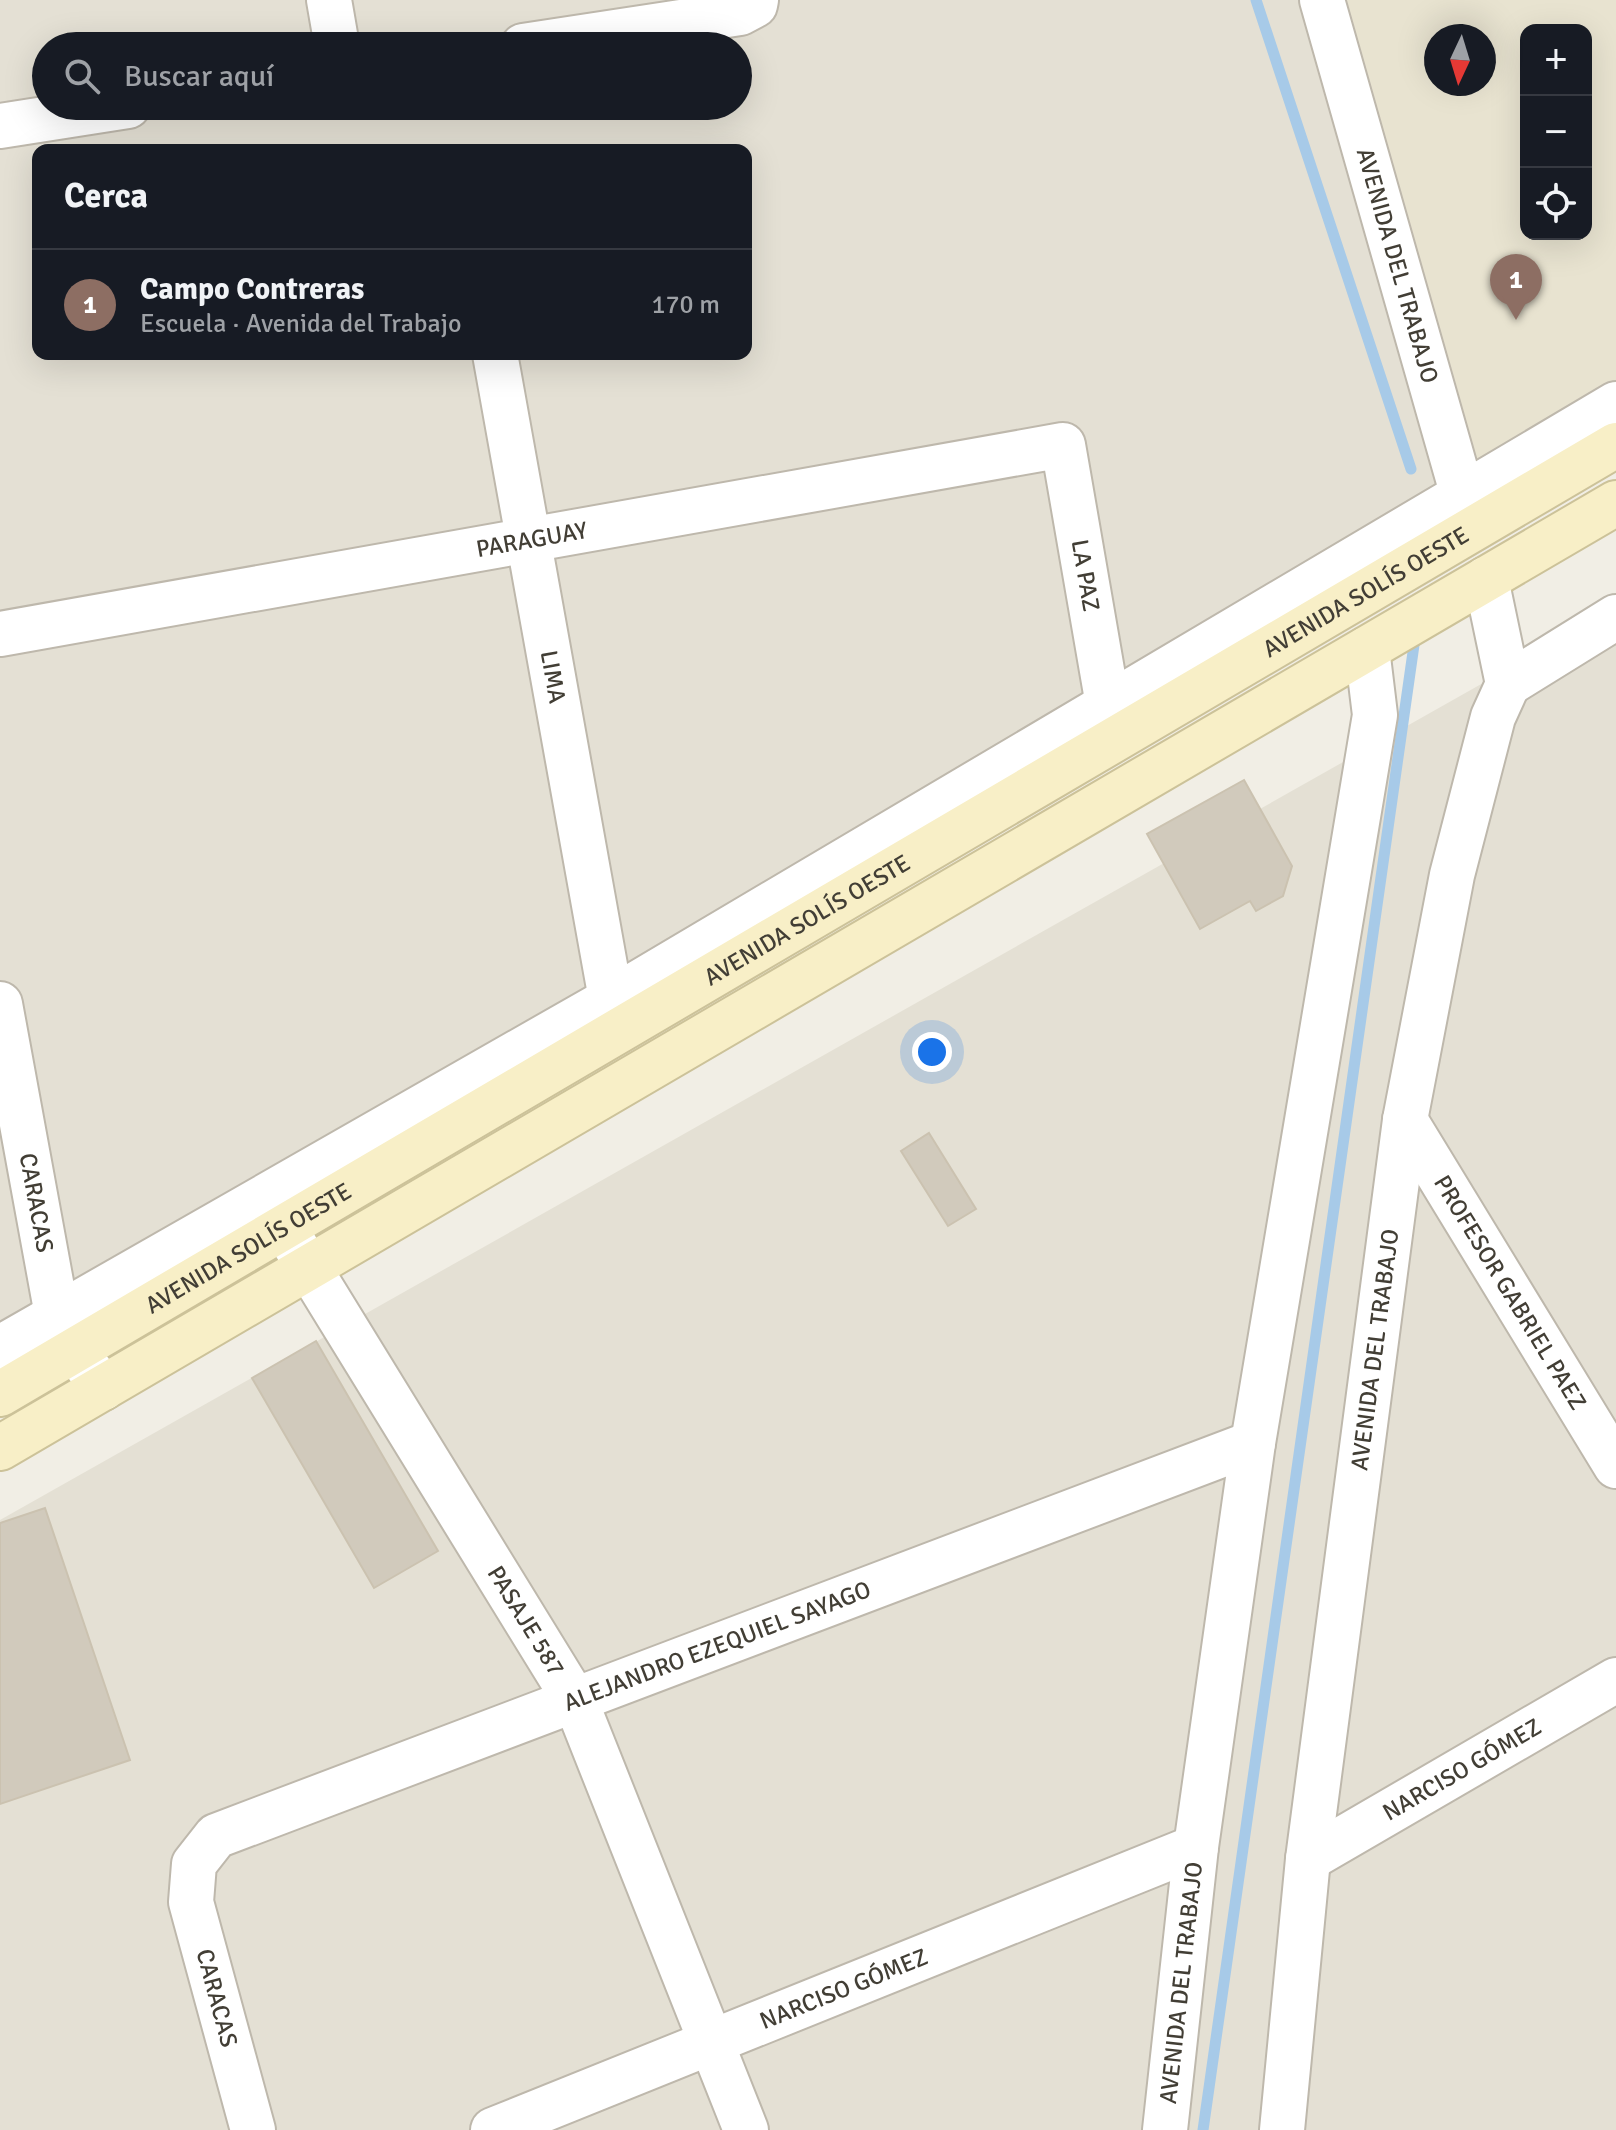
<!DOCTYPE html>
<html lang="es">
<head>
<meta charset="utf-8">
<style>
  :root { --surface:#171b24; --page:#20242c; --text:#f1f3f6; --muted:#9ea1a6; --line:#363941; --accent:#e34f2a }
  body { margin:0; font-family:Signika,sans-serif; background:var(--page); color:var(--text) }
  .controls { position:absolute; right:24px; top:24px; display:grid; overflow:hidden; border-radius:16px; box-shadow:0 8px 32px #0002 }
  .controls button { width:72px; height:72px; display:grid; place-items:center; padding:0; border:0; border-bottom:2px solid var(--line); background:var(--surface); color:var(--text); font:40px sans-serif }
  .compass { position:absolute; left:1424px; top:24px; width:72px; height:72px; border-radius:50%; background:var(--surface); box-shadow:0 8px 32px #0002; rotate:184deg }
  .you { position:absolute; left:932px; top:1052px; width:28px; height:28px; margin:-20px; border:6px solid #fff; border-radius:50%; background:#1a73e8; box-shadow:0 0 0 12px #1a73e833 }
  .badge { display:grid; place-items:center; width:52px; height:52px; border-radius:50%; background:var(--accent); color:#fff; font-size:26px; font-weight:700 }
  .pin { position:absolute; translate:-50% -66px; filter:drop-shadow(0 2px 4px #0008) }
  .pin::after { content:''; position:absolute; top:42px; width:28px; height:24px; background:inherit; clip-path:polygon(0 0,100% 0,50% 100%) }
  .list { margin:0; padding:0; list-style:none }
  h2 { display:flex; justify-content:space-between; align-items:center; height:104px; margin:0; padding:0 32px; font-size:34px }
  h2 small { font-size:26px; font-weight:400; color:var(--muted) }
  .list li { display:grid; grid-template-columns:52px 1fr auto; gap:24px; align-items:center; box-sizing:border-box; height:112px; padding:0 32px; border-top:2px solid var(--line) }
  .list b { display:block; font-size:30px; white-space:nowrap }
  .list p { margin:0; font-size:26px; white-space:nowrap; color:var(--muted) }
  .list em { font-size:26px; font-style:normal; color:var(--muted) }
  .icon { flex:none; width:44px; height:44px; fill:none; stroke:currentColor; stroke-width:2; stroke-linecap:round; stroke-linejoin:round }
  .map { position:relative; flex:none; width:1616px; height:2130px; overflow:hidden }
  .search { position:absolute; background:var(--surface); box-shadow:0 8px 32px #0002; left:32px; top:32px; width:720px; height:88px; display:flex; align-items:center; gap:20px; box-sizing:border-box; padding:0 28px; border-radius:44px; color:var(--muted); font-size:30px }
  .panel { position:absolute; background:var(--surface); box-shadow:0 8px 32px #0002; left:32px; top:144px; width:720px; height:216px; border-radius:16px }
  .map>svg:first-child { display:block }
</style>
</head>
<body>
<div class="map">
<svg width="1616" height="2130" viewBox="0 0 1616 2130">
  <rect width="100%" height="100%" fill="#f1eee5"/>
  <path fill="#e4e0d4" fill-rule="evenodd" d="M0,0H1324L1466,529L0,1394ZM46,46H738V106H46ZM38,150H746V354H38Z
    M1616,608V2130H0V1520Z"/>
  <path fill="#e8e3d0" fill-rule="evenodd" d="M1328,0H1616V406L1463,496ZM1526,30H1586V234H1526ZM1436,36H1484V84H1436Z"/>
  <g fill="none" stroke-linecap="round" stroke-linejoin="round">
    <path stroke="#a7cae8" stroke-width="11" d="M1256,0L1411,469
      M1203,2130L1414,645"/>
  </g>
  <path fill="#d1cabc" stroke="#cbc2b0" stroke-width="2" d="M1244,780L1292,866L1283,896L1256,911L1250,901L1200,929L1147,834Z
    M929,1133L976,1209L948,1226L901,1151Z
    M316,1341L438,1551L374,1588L252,1378Z
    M45,1508L130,1760L0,1804V1523Z"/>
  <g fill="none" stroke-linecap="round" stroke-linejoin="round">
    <defs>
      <g id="minor">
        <path d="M329,0L337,46"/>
        <path id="s1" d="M1322,0L1463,496L1476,518"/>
        <path d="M523,46L740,13L755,5L756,0"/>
        <path d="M0,126L128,106"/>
        <path id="s2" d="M495,354L611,999"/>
        <path id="s3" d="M0,634L1063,445L1108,705"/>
        <path d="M1508,684L1616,617"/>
        <path id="s4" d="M0,1004L57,1315L75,1350L103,1388"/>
        <path id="s5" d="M1405,1120L1616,1466"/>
        <path id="s6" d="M285,1229L576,1702L746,2130"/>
        <path d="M0,1348L611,999L1616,404"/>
        <path id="s7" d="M1308,1859L1616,1680"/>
        <path id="s8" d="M253,2130L191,1902L194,1864L216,1836L1253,1443"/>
        <path id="s9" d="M493,2130L1196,1847"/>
        <path id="s10" d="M1165,2130L1196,1847L1253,1443L1375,715L1367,649"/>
        <path id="s11" d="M1282,2130L1308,1859L1405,1120L1452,875L1493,717L1508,684L1486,579"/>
      </g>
      <g id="secondary">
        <path id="s12" d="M0,1394L1616,445"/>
        <path d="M0,1448L1616,503"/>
      </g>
    </defs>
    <use href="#minor" stroke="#beb8ac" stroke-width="48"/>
    <use href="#secondary" stroke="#ccc299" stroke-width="48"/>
    <use href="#minor" stroke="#fff" stroke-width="44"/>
    <use href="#secondary" stroke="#f8efc7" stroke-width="44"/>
  </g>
  <g text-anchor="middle" stroke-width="6" stroke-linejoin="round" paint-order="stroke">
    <g font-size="24" fill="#423e35" stroke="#fff">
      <text dy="8" stroke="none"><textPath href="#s1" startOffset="276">AVENIDA DEL TRABAJO</textPath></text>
      <text dy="8" stroke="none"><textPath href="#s3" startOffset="540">PARAGUAY</textPath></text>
      <text dy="8" stroke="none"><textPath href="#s3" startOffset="1212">LA PAZ</textPath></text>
      <text dy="8" stroke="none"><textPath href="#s12" startOffset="1584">AVENIDA SOLÍS OESTE</textPath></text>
      <text dy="8" stroke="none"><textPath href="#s2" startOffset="328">LIMA</textPath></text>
      <text dy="8" stroke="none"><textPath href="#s12" startOffset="936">AVENIDA SOLÍS OESTE</textPath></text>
      <text dy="8" stroke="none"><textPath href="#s4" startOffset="202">CARACAS</textPath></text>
      <text dy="8" stroke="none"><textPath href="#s12" startOffset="288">AVENIDA SOLÍS OESTE</textPath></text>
      <text dy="8" stroke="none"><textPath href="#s5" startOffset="202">PROFESOR GABRIEL PAEZ</textPath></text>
      <text dy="8" stroke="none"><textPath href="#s11" startOffset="786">AVENIDA DEL TRABAJO</textPath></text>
      <text dy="8" stroke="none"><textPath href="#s6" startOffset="460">PASAJE 587</textPath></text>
      <text dy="8" stroke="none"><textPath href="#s8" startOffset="846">ALEJANDRO EZEQUIEL SAYAGO</textPath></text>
      <text dy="8" stroke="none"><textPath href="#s7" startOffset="178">NARCISO GÓMEZ</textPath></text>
      <text dy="8" stroke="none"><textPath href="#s10" startOffset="148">AVENIDA DEL TRABAJO</textPath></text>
      <text dy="8" stroke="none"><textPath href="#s9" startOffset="378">NARCISO GÓMEZ</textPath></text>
      <text transform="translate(217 1998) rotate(75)" y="8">CARACAS</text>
    </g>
  </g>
</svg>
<div class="controls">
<button>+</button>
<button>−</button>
<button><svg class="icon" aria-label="locate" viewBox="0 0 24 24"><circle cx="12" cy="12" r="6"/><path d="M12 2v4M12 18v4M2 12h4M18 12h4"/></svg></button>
</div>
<svg class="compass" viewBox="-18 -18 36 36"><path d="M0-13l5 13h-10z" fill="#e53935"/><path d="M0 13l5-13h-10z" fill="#9ea1a6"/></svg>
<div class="you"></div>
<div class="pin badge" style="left:1516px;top:320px;background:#8d6e63">1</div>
<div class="search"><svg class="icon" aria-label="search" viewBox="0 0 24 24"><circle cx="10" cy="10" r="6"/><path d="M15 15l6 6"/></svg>Buscar aquí</div>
<section class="panel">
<h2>Cerca<small></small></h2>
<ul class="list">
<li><span class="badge" style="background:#8d6e63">1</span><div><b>Campo Contreras</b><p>Escuela · Avenida del Trabajo</p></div><em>170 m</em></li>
</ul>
</section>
</div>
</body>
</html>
